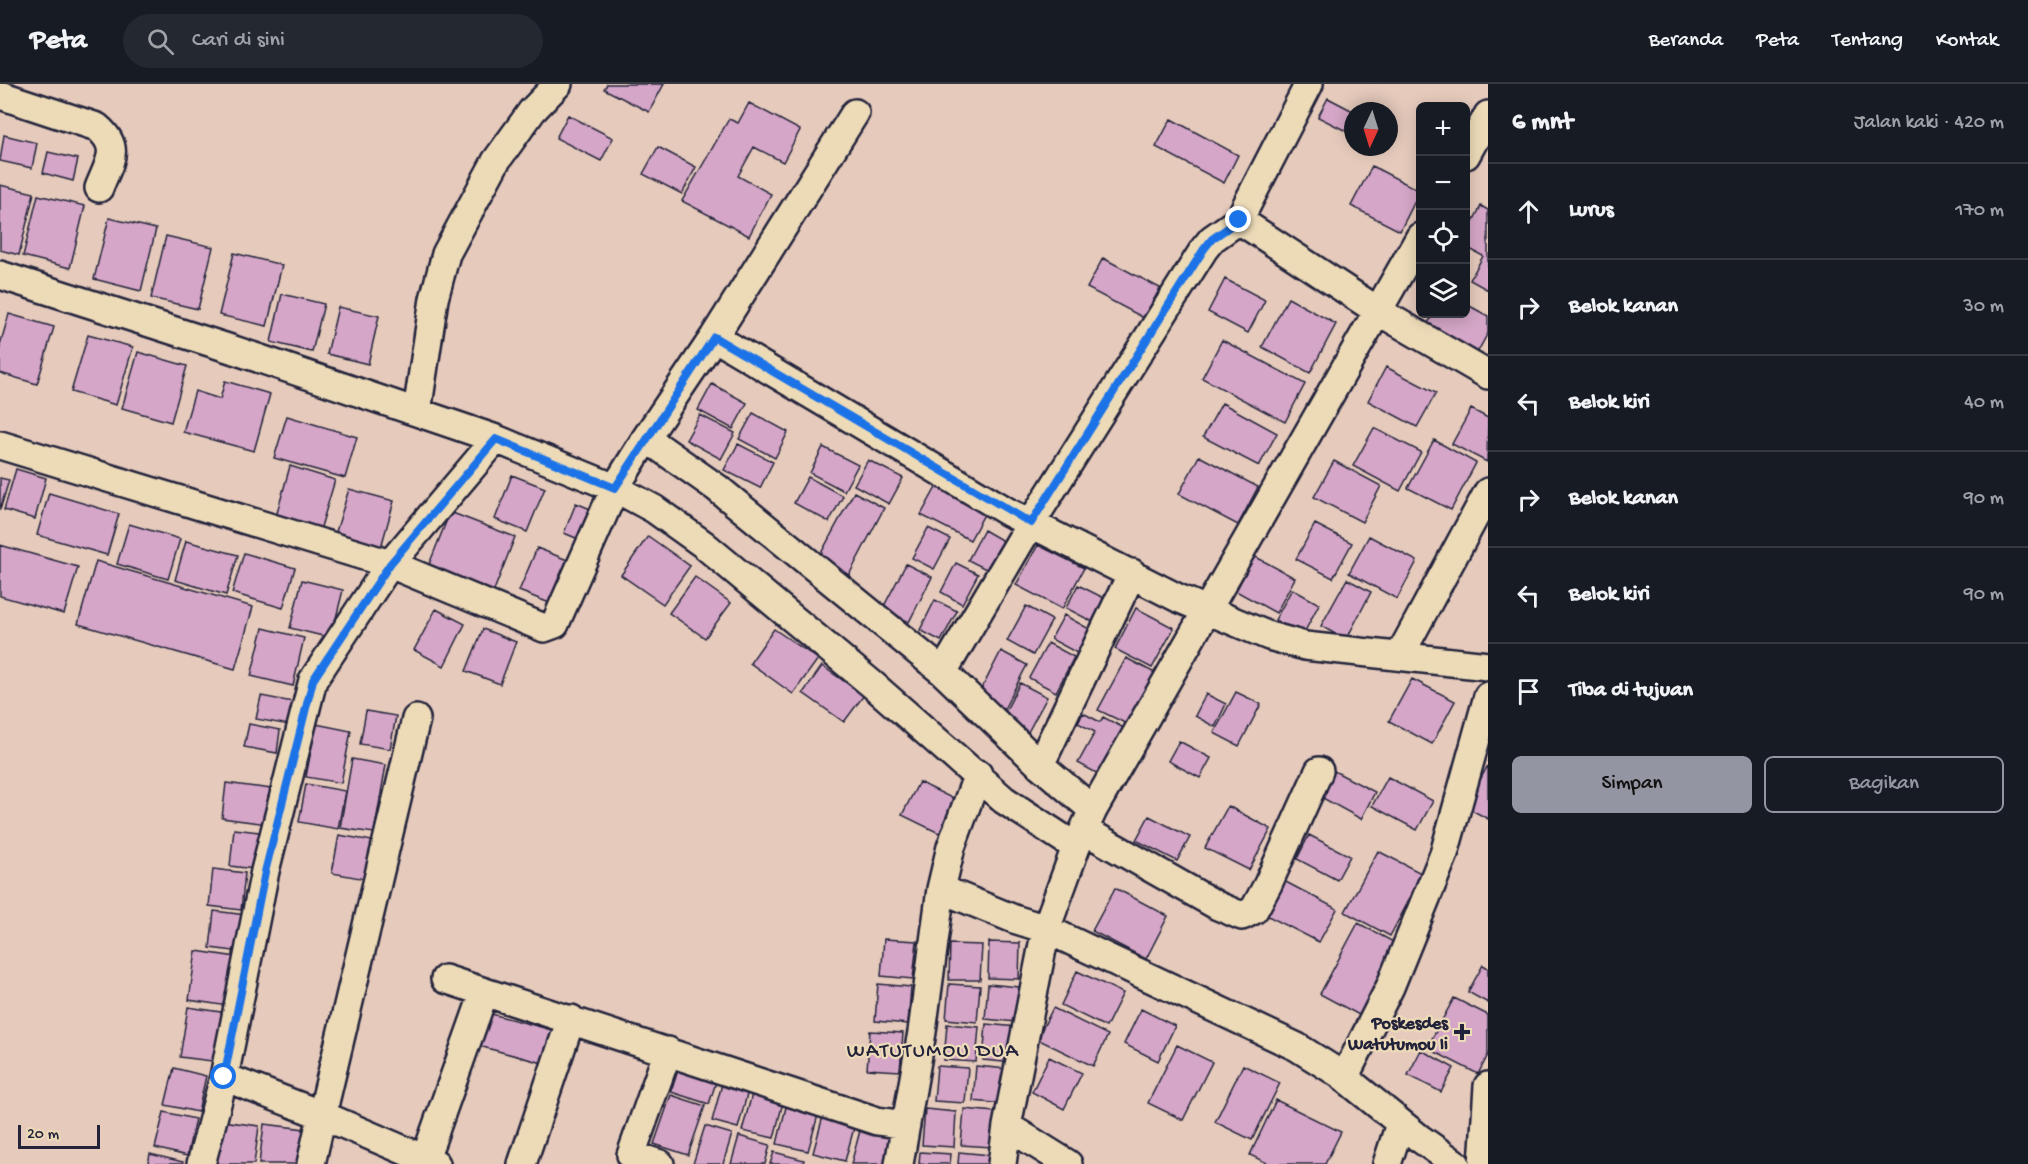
<!DOCTYPE html>
<html lang="id">
<head>
<meta charset="utf-8">
<style>
  :root { --surface:#171b24; --page:#242831; --text:#f1f3f6; --muted:#9ea1a6; --line:#363941; --accent:#9495a2 }
  body { margin:0; font-family:"Gochi Hand",sans-serif; background:var(--page); color:var(--text) }
  .controls { position:absolute; right:18px; top:18px; display:grid; overflow:hidden; border-radius:9px; box-shadow:0 3px 15px #0003 }
  .controls button { width:54px; height:54px; display:grid; place-items:center; padding:0; border:0; border-bottom:2px solid var(--line); background:var(--surface); color:var(--text); font:30px sans-serif }
  .compass { position:absolute; left:1344px; top:18px; width:54px; height:54px; border-radius:50%; background:var(--surface); box-shadow:0 3px 15px #0003; rotate:184deg }
  .scale { position:absolute; left:18px; bottom:15px; width:82px; box-sizing:border-box; padding-left:6px; border:3px solid #22223b; border-top:0; font-size:16px; line-height:21px; white-space:nowrap; color:#22223b; -webkit-text-stroke:4px #eddbb8; paint-order:stroke }
  .stop { position:absolute; width:18px; height:18px; margin:-14px; border:4px solid #1a73e8; border-radius:50%; background:#fff }
  .stop.end { background:#1a73e8; border-color:#fff; box-shadow:0 2px 6px #0008 }
  .list { margin:0; padding:0; list-style:none }
  h2 { display:flex; justify-content:space-between; align-items:center; height:78px; margin:0; padding:0 24px; font-size:26px }
  h2 small { font-size:20px; font-weight:400; color:var(--muted) }
  .list li { display:grid; grid-template-columns:39px 1fr auto; gap:18px; align-items:center; box-sizing:border-box; height:96px; padding:0 24px; border-top:2px solid var(--line) }
  .list b { display:block; font-size:22px; white-space:nowrap }
  .list em { font-size:20px; font-style:normal; color:var(--muted) }
  .actions { display:flex; gap:12px; padding:18px 24px }
  .actions a { flex:1; padding:14px 0; border:2px solid var(--accent); border-radius:9px; text-align:center; font-size:21px; color:var(--accent) }
  .actions .main { background:var(--accent); color:#111 }
  .icon { flex:none; width:33px; height:33px; fill:none; stroke:currentColor; stroke-width:2; stroke-linecap:round; stroke-linejoin:round }
  .map { position:relative; flex:none; width:1488px; height:1080px; overflow:hidden }
  header { display:flex; align-items:center; gap:36px; box-sizing:border-box; height:84px; padding:0 30px; background:var(--surface); border-bottom:2px solid var(--line) }
  header strong { font-size:28px }
  nav { display:flex; gap:33px; margin-inline-start:auto; font-size:21px }
  .search { width:420px; height:54px; background:var(--page); display:flex; align-items:center; gap:15px; box-sizing:border-box; padding:0 21px; border-radius:33px; color:var(--muted); font-size:22px }
  main { display:flex }
  aside { flex:1; background:var(--surface) }
  .map>svg:first-child { display:block }
</style>
</head>
<body>
<header>
<strong>Peta</strong>
<div class="search"><svg class="icon" aria-label="search" viewBox="0 0 24 24"><circle cx="10" cy="10" r="6"/><path d="M15 15l6 6"/></svg>Cari di sini</div>
<nav><a>Beranda</a><a>Peta</a><a>Tentang</a><a>Kontak</a></nav>
</header>
<main>
<div class="map">
<svg width="1488" height="1080" viewBox="0 0 1488 1080">
  <rect width="100%" height="100%" fill="#e6cbbc"/>
  <filter id="ink" filterUnits="userSpaceOnUse"><feTurbulence type="fractalNoise" baseFrequency=".0167" numOctaves="2"/><feDisplacementMap in="SourceGraphic" scale="12" xChannelSelector="R" yChannelSelector="G"/><feConvolveMatrix kernelMatrix="1 2 1 2 8 2 1 2 1" color-interpolation-filters="sRGB"/></filter>
  <g filter="url(#ink)">
    <path fill="#d5a6c7" stroke="#22223b" stroke-width="1.5" d="M607,0H664L649,28L604,5Z
      M1328,14L1353,27V40L1348,48L1318,33Z
      M749,19L800,46L783,78L754,63L738,92L771,110L749,152L682,117L729,35L738,39Z
      M568,31L613,54L601,77L556,54Z
      M1171,35L1238,71L1224,99L1156,63Z
      M4,51L37,59L32,84L0,77Z
      M658,63L696,83L682,110L643,90Z
      M48,68L78,75L73,97L43,89Z
      M1372,82L1420,107L1400,147L1351,122Z
      M0,101L34,109L19,171L0,166Z
      M38,111L85,122L70,184L23,172Z
      M1481,122L1488,126V206L1470,196L1483,172L1466,163V151Z
      M109,134L156,145L141,207L94,195Z
      M166,152L213,163L198,225L151,214Z
      M234,169L282,181L267,242L219,231Z
      M1103,174L1160,204L1144,234L1087,204Z
      M1225,195L1265,216L1248,249L1208,228Z
      M282,210L324,220L312,268L271,258Z
      M1288,214L1336,240L1310,289L1262,263Z
      M1466,220L1488,232V249L1477,269L1426,243L1433,230H1466Z
      M338,223L379,232L368,280L327,270Z
      M9,230L54,243L37,300L0,289V261Z
      M88,251L133,263L116,321L71,308Z
      M1222,256L1305,300L1285,338L1202,294Z
      M138,268L187,282L171,338L122,324Z
      M1386,283L1436,309L1417,343L1368,317Z
      M225,297L270,310L254,367L183,348L195,307L220,315Z
      M712,300L747,319L733,345L698,326Z
      M1222,319L1277,349L1259,382L1203,353Z
      M1471,325L1488,334L1487,378L1452,360Z
      M753,329L788,348L775,374L739,355Z
      M700,331L735,349L721,375L686,356Z
      M287,332L357,353L345,394L274,374Z
      M1374,344L1421,368L1400,407L1353,382Z
      M1434,356L1476,379L1451,426L1408,404Z
      M738,360L773,378L760,404L724,386Z
      M823,363L858,381L844,407L810,389Z
      M1199,372L1258,403L1238,441L1179,410Z
      M868,376L903,394L889,420L854,401Z
      M1334,377L1381,402L1362,438L1314,413Z
      M290,382L335,396L318,453L274,440Z
      M16,385L46,394L35,435L4,426Z
      M512,391L545,404L527,448L495,435Z
      M808,393L843,412L829,438L794,419Z
      M0,394L9,396L0,426Z
      M939,398L988,423L970,456L921,431Z
      M349,405L394,417L378,474L332,461Z
      M854,408L884,424L849,491L818,475Z
      M49,409L119,430L107,471L37,451Z
      M576,419L600,429L588,459L564,449Z
      M450,428L515,453L491,514L426,488Z
      M129,440L180,455L168,495L117,480Z
      M1315,440L1352,459L1333,494L1296,475Z
      M928,444L950,455L934,485L912,474Z
      M984,446L1005,458L990,487L968,476Z
      M648,452L690,482L663,520L621,491Z
      M1369,452L1417,477L1397,515L1349,489Z
      M186,457L238,471L226,511L175,496Z
      M0,461L78,483L64,530L0,512Z
      M1038,461L1084,484L1062,525L1016,501Z
      M537,464L570,477L552,520L519,507Z
      M244,469L295,484L283,524L232,509Z
      M1254,472L1295,494L1276,529L1236,507Z
      M96,477L253,523L235,585L78,540Z
      M956,479L978,490L962,520L941,508Z
      M906,480L932,493L909,538L883,524Z
      M695,493L731,519L705,554L669,529Z
      M1347,495L1371,508L1346,556L1321,542Z
      M302,496L343,506L331,554L290,544Z
      M1078,501L1106,515L1093,538L1066,524Z
      M1292,505L1319,520L1303,551L1275,536Z
      M935,516L957,527L941,557L920,546Z
      M1026,522L1052,536L1033,571L1007,557Z
      M1136,524L1174,544L1152,584L1115,565Z
      M436,525L465,540L444,582L414,566Z
      M1064,531L1091,546L1079,570L1051,555Z
      M263,544L304,554L293,602L251,592Z
      M483,545L516,558L500,600L466,587Z
      M774,545L818,575L793,610L750,579Z
      M1048,559L1074,573L1056,608L1029,594Z
      M1001,567L1027,581L1004,625L978,612Z
      M1126,574L1155,589L1127,640L1098,626Z
      M822,582L864,611L844,638L803,609Z
      M1412,595L1455,617L1432,660L1389,637Z
      M1020,599L1047,613L1028,648L1002,634Z
      M1236,608L1261,620L1239,662L1214,649Z
      M1206,610L1226,620L1215,643L1195,632Z
      M261,612L293,618L289,641L256,635Z
      M366,627L396,632L390,665L360,660Z
      M1083,629L1100,638L1103,633L1124,644L1100,691L1078,679L1095,648L1078,639Z
      M249,640L280,646L277,669L244,663Z
      M316,640L351,647L341,699L306,693Z
      M1179,657L1211,674L1200,694L1168,677Z
      M352,675L386,681L374,749L340,744Z
      M1488,681V735L1466,723Z
      M1332,686L1375,708L1361,735L1319,712Z
      M1388,693L1433,717L1417,746L1372,722Z
      M919,698L960,718L943,751L902,731Z
      M226,699L271,705L267,740L222,734Z
      M306,700L345,707L338,745L299,738Z
      M1228,722L1271,745L1249,786L1205,764Z
      M1149,732L1190,753L1177,777L1136,756Z
      M234,745L267,749L263,786L230,782Z
      M339,751L378,758L371,796L332,789Z
      M1309,751L1350,772L1337,796L1297,775Z
      M1378,767L1423,790L1390,852L1345,828Z
      M213,785L245,789L241,826L209,822Z
      M1284,797L1337,825L1319,858L1266,831Z
      M1115,804L1168,832L1146,875L1092,847Z
      M214,827L246,831L242,868L210,864Z
      M1358,839L1399,861L1361,932L1320,910Z
      M884,855L917,857L913,895L881,892Z
      M989,858L1020,859L1019,895L988,894Z
      M950,860L982,861L980,896H949Z
      M196,867L236,873L228,922L189,916Z
      M1483,881L1488,884V919L1468,908Z
      M1077,887L1123,909L1106,943L1061,921Z
      M878,900L911,903L908,940L875,937Z
      M949,900L980,902L977,938L946,935Z
      M988,900L1019,903L1016,938L985,935Z
      M1454,914L1488,931V971L1478,990L1427,964Z
      M188,923L227,929L220,978L180,973Z
      M1053,924L1108,951L1093,982L1037,955Z
      M1141,925L1175,942L1158,977L1124,960Z
      M484,928L552,946L543,979L475,961Z
      M947,940L979,943L976,978L944,976Z
      M986,940L1017,943L1014,979L983,976Z
      M870,947L903,949L900,987L867,985Z
      M1177,961L1212,978L1183,1036L1148,1019Z
      M1421,966L1454,984L1441,1008L1408,991Z
      M1049,973L1082,989L1064,1025L1032,1008Z
      M680,980L718,992L709,1020L671,1008Z
      M1243,981L1280,999L1252,1056L1215,1038Z
      M937,982L968,984L965,1019L934,1017Z
      M976,982L1007,985L1004,1020L973,1017Z
      M174,984L206,992L198,1028L165,1021Z
      M722,1000L748,1007L738,1044L712,1037Z
      M752,1010L783,1018L774,1054L742,1047Z
      M671,1011L705,1022L688,1071L654,1060Z
      M1276,1016L1341,1048L1325,1080H1269L1250,1071Z
      M786,1023L818,1031L808,1067L777,1060Z
      M925,1025L956,1028L954,1063L922,1061Z
      M964,1025L995,1028L992,1063L961,1061Z
      M164,1028L195,1035L187,1072L155,1064Z
      M823,1032L855,1040L845,1077L813,1069Z
      M222,1037L259,1042L254,1080H216Z
      M264,1040L305,1045L300,1080H259Z
      M705,1042L732,1050L723,1080H693Z
      M861,1043L892,1052L885,1080H851Z
      M739,1052L770,1061L765,1080H731Z
      M774,1068L804,1076L803,1080H770Z
      M920,1068L951,1070L950,1080H919Z
      M959,1068L990,1071L989,1080H958Z
      M150,1070L183,1078L182,1080H148Z"/>
    <g fill="none" stroke-linecap="round" stroke-linejoin="round">
      <defs>
        <path id="minor" d="M0,11L97,43C122,64 109,78 99,104
          M855,29L714,253L1008,428L1178,514L1269,552L1305,562L1488,582
          M1466,71L1488,31
          M1239,136L1309,0
          M0,191L231,265L496,355L615,404L654,425L703,460L873,601L1004,716L1076,763L1046,845L1007,1042L1002,1080
          M417,328L434,215L446,170L496,77L532,27L558,0
          M646,354L717,404L943,588L1040,681L1093,726
          M0,361L390,480L544,544L555,540L615,404L646,354L714,253
          M1400,571L1488,408
          M943,588L1031,439L1204,165L1212,155L1239,136L1378,227L1488,291
          M1040,681L1132,489
          M1084,746L1218,822L1242,832L1254,826L1268,800L1319,687
          M1076,763L1093,726L1420,153
          M941,805L1014,835L1046,845L1297,963L1340,990L1419,1054L1456,1080
          M445,895L877,1037L906,1041
          M224,993L322,1031L416,635
          M1344,994L1390,903L1444,770L1488,612
          M1007,1042L1068,1080
          M425,1075L484,909
          M201,1080L224,993L265,787L313,596L390,480L496,355
          M311,1080L322,1031L436,1080
          M522,1080L571,935
          M660,1080L631,1071L668,967
          M899,1080L922,948L941,805L951,763L978,690
          M1387,1080L1400,1040
          M1483,1080L1488,1002"/>
      </defs>
      <use href="#minor" stroke="#22223b" stroke-width="32"/>
      <use href="#minor" stroke="#eddbb8" stroke-width="27"/>
    </g>
  </g>
  <g fill="none" stroke-linecap="round" stroke-linejoin="round" filter="url(#ink)">
    <path stroke="#1a73e8" stroke-width="8" d="M224,993L265,788L313,596L390,480L496,355L615,404L714,253L1031,439L1204,165L1212,155L1239,136"/>
  </g>
  <path fill="#22223b" stroke="#eddbb8" stroke-width="2" d="M1459 939h6v6h6v6h-6v6h-6v-6h-6v-6h6z"/>
  <g text-anchor="middle" stroke-width="4.5" stroke-linejoin="round" paint-order="stroke">
    <g font-size="18" font-weight="bold" fill="#22223b" stroke="#eddbb8" text-anchor="end">
      <text x="1448" y="944">Poskesdes<tspan x="1448" dy="21">Watutumou Ii</tspan></text>
    </g>
    <g font-size="21" letter-spacing="1.5" fill="#22223b" stroke="#eddbb8">
      <text x="933" y="972">WATUTUMOU DUA</text>
    </g>
  </g>
</svg>
<div class="controls">
<button>+</button>
<button>−</button>
<button><svg class="icon" aria-label="locate" viewBox="0 0 24 24"><circle cx="12" cy="12" r="6"/><path d="M12 2v4M12 18v4M2 12h4M18 12h4"/></svg></button>
<button><svg class="icon" aria-label="layers" viewBox="0 0 24 24"><path d="M12 4l9 5-9 5-9-5zM3 14l9 5 9-5"/></svg></button>
</div>
<svg class="compass" viewBox="-18 -18 36 36"><path d="M0-13l5 13h-10z" fill="#e53935"/><path d="M0 13l5-13h-10z" fill="#9ea1a6"/></svg>
<div class="scale">20 m</div>
<div class="stop" style="left:224px;top:993px"></div>
<div class="stop end" style="left:1239px;top:136px"></div>
</div>
<aside>
<h2>6 mnt<small>Jalan kaki · 420 m</small></h2>
<ul class="list">
<li><svg class="icon" aria-label="ahead" viewBox="0 0 24 24"><path d="M12 20V5M6 11l6-6 6 6"/></svg><div><b>Lurus</b></div><em>170 m</em></li>
<li><svg class="icon" aria-label="right" viewBox="0 0 24 24"><path d="M7 20v-9h11M14 6l5 5-5 5"/></svg><div><b>Belok kanan</b></div><em>30 m</em></li>
<li><svg class="icon" aria-label="left" viewBox="0 0 24 24"><path d="M17 20v-9H6M10 6l-5 5 5 5"/></svg><div><b>Belok kiri</b></div><em>40 m</em></li>
<li><svg class="icon" aria-label="right" viewBox="0 0 24 24"><path d="M7 20v-9h11M14 6l5 5-5 5"/></svg><div><b>Belok kanan</b></div><em>90 m</em></li>
<li><svg class="icon" aria-label="left" viewBox="0 0 24 24"><path d="M17 20v-9H6M10 6l-5 5 5 5"/></svg><div><b>Belok kiri</b></div><em>90 m</em></li>
<li><svg class="icon" aria-label="arrive" viewBox="0 0 24 24"><path d="M6 21V4h12l-3 4 3 4H6"/></svg><div><b>Tiba di tujuan</b></div></li>
</ul>
<div class="actions"><a class="main">Simpan</a><a>Bagikan</a></div>
</aside>
</main>
</body>
</html>
